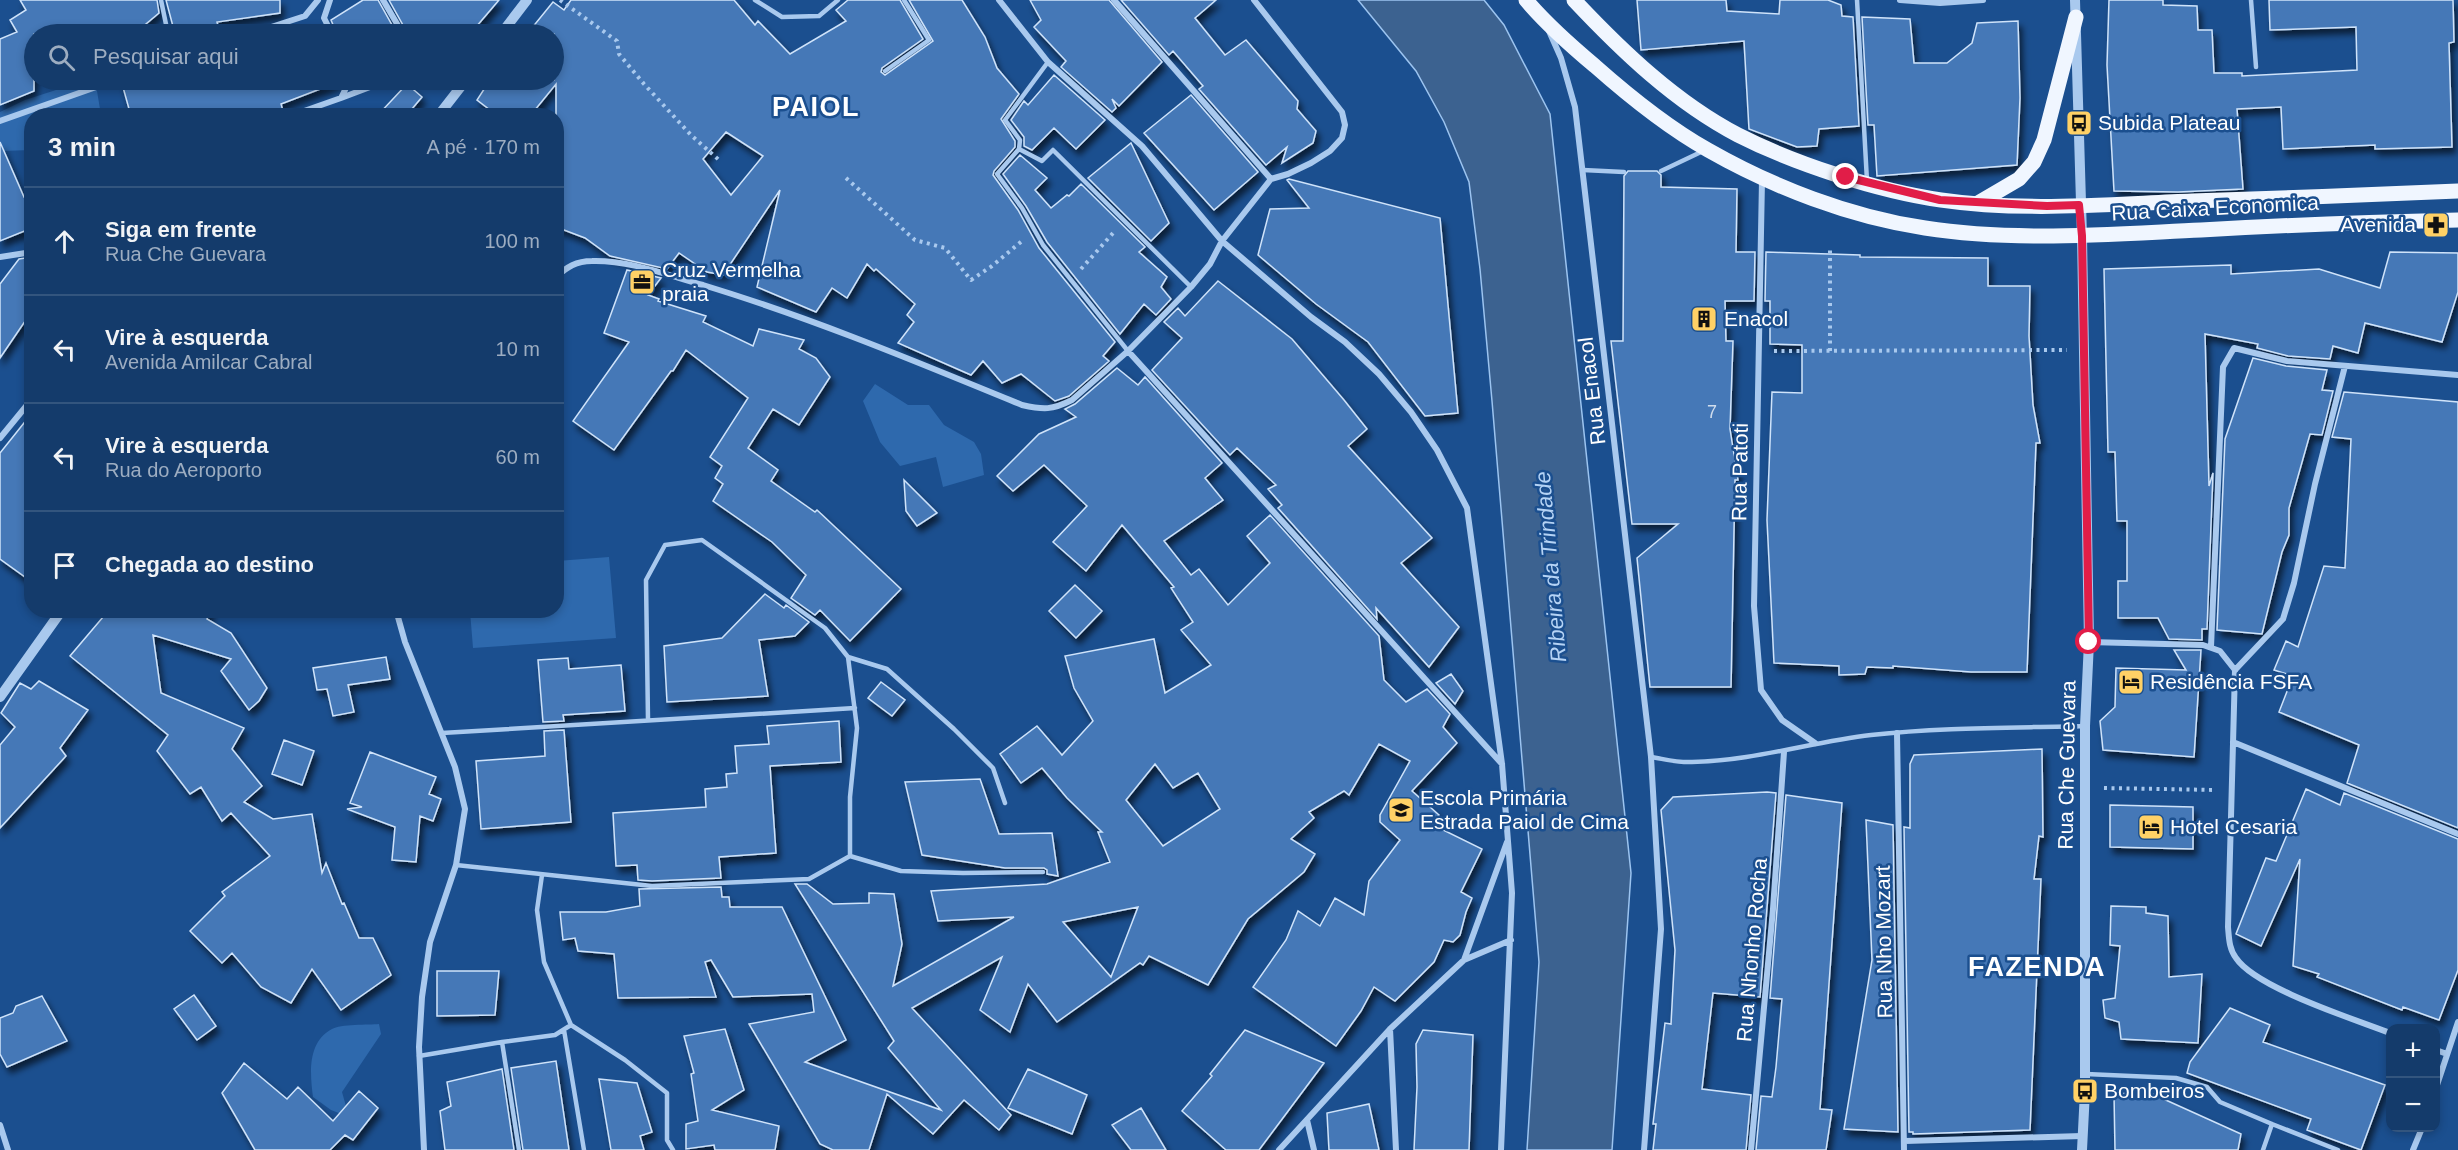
<!DOCTYPE html>
<html lang="pt">
<head>
<meta charset="utf-8">
<style>
  :root { --surface:#143b6b; --page:#214673; --text:#f1f3f6; --muted:#9dadc1; --line:#33557e }
  body { margin:0; font-family:Helvetica,sans-serif; background:var(--page); color:var(--text) }
  .controls { position:absolute; right:18px; bottom:18px; display:grid; overflow:hidden; border-radius:12px; box-shadow:0 3px 9px #0003 }
  .controls button { width:54px; height:54px; display:grid; place-items:center; padding:0; border:0; border-bottom:2px solid var(--line); background:var(--surface); color:var(--text); font:30px sans-serif }
  .stop { position:absolute; width:18px; height:18px; margin:-14px; border:4px solid #e11d48; border-radius:50%; background:#fff }
  .stop.end { background:#e11d48; border-color:#fff; box-shadow:0 2px 6px #0008 }
  .list { margin:0; padding:0; list-style:none }
  h2 { display:flex; justify-content:space-between; align-items:center; height:78px; margin:0; padding:0 24px; font-size:26px }
  h2 small { font-size:20px; font-weight:400; color:var(--muted) }
  .list li { display:grid; grid-template-columns:39px 1fr auto; gap:18px; align-items:center; box-sizing:border-box; height:108px; padding:0 24px; border-top:2px solid var(--line) }
  .list b { display:block; font-size:22px; white-space:nowrap }
  .list p { margin:0; font-size:20px; white-space:nowrap; color:var(--muted) }
  .list em { font-size:20px; font-style:normal; color:var(--muted) }
  .icon { flex:none; width:33px; height:33px; fill:none; stroke:currentColor; stroke-width:2; stroke-linecap:round; stroke-linejoin:round }
  .map { position:relative; flex:none; width:2458px; height:1150px; overflow:hidden }
  .search { position:absolute; background:var(--surface); box-shadow:0 3px 9px #0003; left:24px; top:24px; width:540px; height:66px; display:flex; align-items:center; gap:15px; box-sizing:border-box; padding:0 21px; border-radius:33px; color:var(--muted); font-size:22px }
  .panel { position:absolute; background:var(--surface); box-shadow:0 3px 9px #0003; left:24px; top:108px; width:540px; height:510px; border-radius:24px }
  .map>svg:first-child { display:block }
</style>
</head>
<body>
<div class="map">
<svg width="2458" height="1150" viewBox="0 0 2458 1150">
  <defs>
    <filter id="shadow"><feDropShadow dx="3.5" dy="6" stdDeviation="3" flood-color="#0009"/></filter>
  </defs>
  <rect width="100%" height="100%" fill="#1b4f8f"/>
  <path fill="#2e69ad" d="M87,80L97,91L101,115L32,116L31,150L2,151L0,148V112L25,100Z
    M875,384L908,405H929L944,425L974,442L981,454L984,475L943,487L936,457L900,466L880,442L863,401Z
    M609,557L616,638L473,648L470,611L556,610L557,561Z
    M379,1024L381,1034L342,1092L349,1117L331,1110L313,1097C310,1074 307,1042 332,1029C340,1024 369,1025 379,1024Z"/>
  <path fill="#3c6290" stroke="#9cc4f0" stroke-width="1.5" d="M1358,0H1484L1504,25L1550,114L1631,873L1612,1150H1527L1539,962L1492,401L1480,269L1469,182L1444,122L1416,71Z"/>
  <path fill="#4478b7" stroke="#cfe3fa" stroke-width="1.5" fill-rule="evenodd" filter="url(#shadow)" d="M20,0H157L159,13L134,34H34V91L0,105V39L17,32L10,20L26,10Z
    M166,0H280V13L217,22L220,33L175,34Z
    M363,0H378L397,34H337L331,20Z
    M389,0H499L470,34H408Z
    M571,0H734L755,25L758,21L790,54L846,21L836,10L848,0H900L923,39L882,68L881,72L885,75L933,41L909,0H962L985,37L997,68L1019,94L1001,119L1015,141V147L994,171L993,175L1018,210L1039,248L1115,342L1103,356L1109,361L1069,396L1055,401L1021,374L1002,383L983,361L971,375L898,343L914,322L907,315L915,304L876,269L874,271L867,264L847,298L832,288L816,312L757,287L780,190L723,275L707,272L679,253L667,269L610,256L585,238L556,227V84L530,116H498L477,100L490,80H554V34H527L553,2L564,10ZM726,132L763,156L731,195L703,159Z
    M1030,0H1109L1162,62L1119,106L1112,99L1116,108L1112,112L1061,67L1066,61L1034,27L1041,20Z
    M1121,0H1216L1195,18L1225,55L1246,40L1298,101L1297,109L1316,131L1313,143L1282,163L1287,147L1266,165L1199,89L1203,86L1173,51L1169,55Z
    M1637,0H1726L1727,11L1779,14L1780,0H1828L1841,5L1842,16L1853,17L1859,126L1819,129L1817,146L1797,147L1749,129L1744,41L1641,50Z
    M2109,0H2163V5L2197,6L2198,30H2212L2214,73H2242V76L2357,70L2356,27L2270,30L2269,0H2453L2454,42L2449,43L2452,147L2375,149V145L2283,149L2281,107L2237,109L2243,189L2178,192L2114,191L2107,65Z
    M1862,17L1910,19L1914,63H1947L1972,43L1977,23L2018,21L2020,98L2017,165L1877,176L1874,125H1868Z
    M322,26L326,34H309Z
    M1054,75L1105,120L1076,149L1054,128L1032,150L1024,146V137L1011,120L1024,101L1028,105Z
    M121,80H146L147,87L167,80L341,81L281,104L283,111L270,116H131Z
    M407,84L422,97L406,116H377Z
    M1191,95L1258,172L1214,210L1144,133Z
    M0,142L24,197L32,194V228L0,241Z
    M1131,143L1169,223L1151,241L1088,178Z
    M1020,155L1047,178L1035,190L1051,208L1067,195L1069,196L1081,184L1145,247L1139,252L1167,277L1161,287L1171,299L1156,315L1144,304L1120,334L1047,242L1026,206L1003,174Z
    M1628,171H1657L1661,175V187L1737,189L1736,252H1755L1754,301H1725L1726,341H1733L1730,429L1738,480H1735L1731,687H1650L1637,558L1678,524H1632L1611,341H1623L1624,176Z
    M1289,179L1440,218L1458,413L1425,416L1368,342L1316,304L1258,255L1270,209L1309,208L1287,180Z
    M1766,252L1860,255V257L1988,258V286H2030L2029,336L2033,405L2040,443H2036L2027,672H1971L1893,666V668L1867,667L1865,674L1839,675V666L1774,663L1767,520L1772,392L1802,393V345L1770,344V301H1765Z
    M2390,252L2458,253V292L2442,342L2365,323L2358,353L2333,346L2330,359L2288,356L2257,348L2258,344L2205,334L2209,486L2213,473L2207,629H2202V640L2169,639L2158,618H2118V581H2127V521H2117L2115,452H2108L2104,269L2231,265V274L2319,269L2380,288Z
    M32,257V311L0,358V284L19,259Z
    M627,270L661,278L648,295L659,299L658,301L706,316L703,322L753,346L759,329L804,340L799,349L816,358L830,377L799,425L773,409L748,448L778,470L771,481L815,512L817,510L901,589L850,641L820,610L815,615L791,598L806,575L772,542L713,501L723,484L715,478L722,466L710,457L748,398L686,350L673,371H671L614,450L573,421L629,342L604,333Z
    M1218,281L1292,339L1344,400L1367,429L1348,446L1432,538L1401,563L1459,627L1429,667L1376,608L1377,619L1278,508L1282,505L1268,489L1276,485L1237,448L1230,455L1152,370L1182,338L1164,322L1178,308L1185,316Z
    M2253,358L2286,366L2327,370L2322,390L2333,391L2322,435L2310,434L2289,508V535L2282,552L2262,634L2217,630L2225,439Z
    M1117,368L1138,385L1145,377L1222,463L1205,478L1223,500L1164,541L1191,575L1199,569L1228,605L1270,563L1247,536L1270,515L1379,636L1384,680L1406,702L1427,689L1450,714L1443,727L1457,743L1412,791L1439,815L1431,824L1482,849L1461,892L1472,898L1466,912L1460,935L1453,942L1444,940L1434,962L1395,1001L1374,987L1361,1011L1336,1046L1253,987L1286,940L1298,911L1320,926L1335,898L1364,915L1369,881L1400,840L1380,822V815L1410,761L1379,744L1349,795L1344,791L1309,812L1314,818L1291,839L1315,854L1304,872L1248,919L1208,985L1149,956L1143,965L1140,963L1057,1022L1028,984L1010,1032L980,1010L1002,957L912,1008L1011,1115L999,1130L964,1100L933,1134L887,1094L869,1150H833L820,1144L749,1024L814,1012L812,994L733,997L711,960L705,962L716,997L618,998L614,954L578,951L575,938L563,940L560,912H606L640,906L639,889L721,887L722,897H729L730,907H782L846,1040L805,1062L941,1110L888,1048L894,1041L795,884H807L833,904L869,903V893L894,894L902,944L893,986L1014,917L938,921L931,891L1047,884L1110,862L1098,832H1102L1067,798L1042,768L1021,783L1000,754L1037,726L1062,755L1093,721L1074,688L1065,656L1154,639L1165,693L1211,665L1181,630L1193,622L1171,588L1174,587L1122,525L1086,571L1053,542L1087,506L1044,465L1013,491L997,476L1039,434L1076,417L1065,409L1075,404ZM1155,764L1173,788L1198,773L1220,809L1163,846L1126,800ZM1138,907L1111,977L1063,922Z
    M2344,392L2458,402V828L2347,783L2359,745L2279,712L2293,676L2274,670L2286,641L2298,647L2324,566L2345,568L2351,439L2332,437Z
    M32,413V582L0,559V453Z
    M904,480L937,513L917,526L906,511Z
    M1075,585L1102,611L1076,638L1049,611Z
    M765,594L784,608L786,605L809,622L795,636L759,640L768,696L667,702L664,646L722,638Z
    M109,610H211L207,619L231,633L267,688L259,701L249,710L221,671L231,659L153,635L161,693L244,728L232,749L262,786L244,802L273,819L312,814L322,873L326,863L342,904L344,903L359,938H373L391,975L341,1010L312,969L291,1003L261,987L232,953L222,963L190,931L225,896L222,892L270,856L231,813L222,821L201,787L190,794L157,751L168,735L70,656Z
    M2174,650H2201L2194,757L2103,750L2100,721L2115,707L2116,668L2186,670Z
    M386,657L390,679L348,685L354,712L333,716L327,689L317,690L313,668Z
    M568,658L569,669L621,665L625,711L563,715L564,721L543,722L538,660Z
    M1451,674L1463,691L1455,704L1436,683Z
    M39,681L88,710L60,748L66,756L0,828V745L15,727L1,713L20,683L31,689Z
    M881,682L905,700L892,716L868,698Z
    M839,721L841,762L770,766L776,853L719,857L721,878L652,881L638,880L637,865L616,866L613,813L706,807L705,789L727,787L726,774L737,773L735,746L769,744L767,726Z
    M564,730L571,822L481,829L476,761L545,756L544,731Z
    M284,740L314,751L302,785L272,774Z
    M2042,749L2043,837L2039,836L2034,879H2041L2030,1130L1913,1134V1132H1909L1904,827L1910,828V764L1914,755Z
    M370,752L436,777L429,794L441,799L433,821L420,816L416,862L392,860L395,827L347,809L362,807L350,803Z
    M980,779L999,834L1052,833L1058,876L1047,874V870L1044,868H1005L922,855L905,782Z
    M2306,789L2340,805L2344,793L2458,839V970L2439,1020L2403,1007L2402,1010L2317,977L2319,974L2293,966L2300,859L2261,946L2236,934L2266,858L2276,861Z
    M1767,792L1776,793L1760,997L1713,993L1702,1089L1751,1095L1746,1150H1653L1656,1124H1653L1665,1023L1671,1024L1675,950L1661,810L1673,797Z
    M1786,795L1842,803L1820,1109L1832,1110L1826,1150H1756L1761,1096L1772,1097L1776,1067L1782,999L1770,998Z
    M2110,805L2193,807V849L2110,847Z
    M1866,820L1893,825L1898,1132L1844,1129L1872,960Z
    M2111,906L2146,907V913L2168,916L2169,977L2202,974L2198,1043L2121,1039L2119,1022L2105,1018L2103,1000L2115,998L2120,946L2110,945Z
    M437,971H499L495,1015L437,1016Z
    M194,995L216,1026L197,1040L174,1009Z
    M42,996L67,1041L7,1067L0,1054V1018L13,1013L16,1006Z
    M2230,1008L2270,1025L2263,1042L2385,1085L2361,1150L2307,1130L2311,1119L2187,1073L2190,1062Z
    M725,1029L744,1090L712,1110L779,1126L775,1150H715L714,1145L686,1149V1124L698,1121L691,1074L694,1073L684,1036Z
    M1245,1030L1324,1063L1259,1150H1226L1182,1111L1212,1076L1210,1074Z
    M1423,1030L1473,1035L1469,1150H1414L1417,1087L1416,1044Z
    M556,1061L569,1150H523L511,1068Z
    M244,1063L287,1099L298,1087L333,1121L359,1091L378,1108L353,1140L345,1135L330,1150H255L222,1093Z
    M502,1069L514,1150H445L440,1111L451,1106L447,1082Z
    M1028,1069L1087,1095L1072,1134L1008,1108Z
    M599,1079L637,1083L652,1132L640,1136L644,1150H611Z
    M2148,1092L2241,1134L2238,1150H2115L2114,1094Z
    M1369,1104L1379,1150H1329L1327,1113Z
    M1141,1108L1166,1150H1131L1112,1125Z"/>
  <g fill="none" stroke-linecap="round" stroke-linejoin="round">
    <path stroke="#a9c9ee" stroke-width="4" stroke-dasharray="3 4.5" stroke-linecap="butt" d="M560,0L617,41L619,54L644,84L691,135L719,160
      M846,178L915,240L945,248L971,280L992,266L1022,241
      M1081,269L1114,232
      M1774,351L2067,350
      M1830,351V246
      M2104,788L2216,790"/>
    <path stroke="#a9c9ee" stroke-width="4.5" d="M161,0L168,34
      M755,0L782,17L819,16L838,0
      M1857,0L1867,181
      M2251,0L2256,67
      M885,71L929,40L904,0
      M1019,149L1020,140L1005,120L1048,62
      M1583,170L1624,172
      M1661,171L1701,152
      M1128,351L1043,245L1022,208L997,174L1019,149L1042,161L1053,150L1191,287
      M848,657L887,669L954,729L993,768L1005,803
      M442,733L855,708
      M1651,757C1664,759 1678,763 1692,762C1753,761 1811,742 1871,735C1942,727 2014,728 2085,726
      M850,856L901,871L963,873L1043,872
      M456,865L652,886L809,879L850,856V797L857,728L848,657L825,628L702,540L665,545L646,580L648,720
      M542,875L537,910L544,962L571,1025
      M564,1030L584,1150
      M502,1042L555,1035L571,1025L625,1060L667,1093V1140L673,1150
      M419,1056L502,1042L519,1150
      M2086,1074L2176,1078L2207,1087L2220,1102L2272,1124
      M2263,1150L2272,1124L2338,1150"/>
    <path stroke="#a9c9ee" stroke-width="6" d="M330,0L324,18L332,34
      M383,0L403,34
      M999,0L1048,62L1142,146L1222,241L1311,317L1345,342L1379,374L1411,412L1437,450L1467,508L1502,764L1512,893L1501,1150
      M1114,0L1271,179
      M1900,0L1940,3L1983,0
      M1549,31L1561,58L1575,107L1651,757L1661,929L1644,1150
      M250,34L305,16L318,0
      M341,98L378,84L383,80
      M290,116L341,98L350,80
      M0,121L116,80
      M1762,180L1754,606L1761,690L1782,720L1815,743
      M0,257L32,252
      M556,277C567,267 576,261 592,261C630,260 667,275 703,285C812,318 917,362 1022,405C1044,410 1052,410 1072,400L1128,351L1191,287L1210,264L1222,241L1271,179L1288,174L1311,163L1330,151L1342,138L1345,125L1342,112L1254,0
      M1128,351L1502,764
      M0,438L32,399
      M396,610L405,642L455,767L465,809L456,865L430,942L422,997L419,1047L424,1150
      M2089,642L2203,645L2220,651L2235,670L2228,927C2229,938 2229,949 2236,958C2256,988 2354,1019 2390,1033
      M2211,647L2223,367L2234,348L2287,361L2458,375
      M2235,670L2283,619L2294,583L2315,484L2345,366
      M1897,733L1904,1150
      M2233,742L2458,834
      M1464,960L1507,842
      M1390,1029L1396,1150
      M2436,1050L2447,1054
      M2436,1088L2458,1022
      M1307,1120L1314,1150
      M0,1125L8,1150
      M1905,1141L2082,1136
      M1279,1150L1390,1029L1464,960L1511,940
      M1751,1150L1773,909L1784,752
      M2413,1150L2422,1128"/>
    <path stroke="#a9c9ee" stroke-width="10" d="M2075,0L2082,236L2089,642L2085,726V1091L2082,1150
      M501,34L527,0
      M438,116L466,80
      M0,697L62,610"/>
    <path stroke="#f0f6ff" stroke-width="15" d="M1526,0C1547,25 1570,45 1595,66C1630,97 1667,127 1708,150C1773,187 1850,217 1925,228C2015,242 2111,234 2201,230C2287,225 2372,222 2458,220
      M1574,0C1622,51 1675,102 1738,135C1795,164 1878,191 1941,200C2023,212 2110,204 2192,201C2281,198 2369,195 2458,191
      M1978,203L2019,179L2034,162L2044,140L2076,17"/>
  </g>
  <g fill="none" stroke-linecap="round" stroke-linejoin="round">
    <path stroke="#e11d48" stroke-width="8" d="M1846,177L1940,200L2047,206L2079,205L2082,236L2089,642"/>
  </g>
  <defs>
    <symbol id="bus-square" viewBox="-11 -11 22 22"><rect x="-9" y="-9" width="18" height="18" rx="4" fill="#ffd166" stroke="#1b4f8f"/><path d="M-5-6H5V4H4V6H2V4H-2V6H-4V4H-5ZM-3.5-4V0h7V-4ZM-3.5 1.2v1.5H-2V1.2ZM2 1.2v1.5H3.5V1.2Z" fill="#111"/></symbol>
    <symbol id="pharmacy-square" viewBox="-11 -11 22 22"><rect x="-9" y="-9" width="18" height="18" rx="4" fill="#ffd166" stroke="#1b4f8f"/><path d="M-2-6h4v4h4v4h-4v4h-4v-4h-4v-4h4Z" fill="#111"/></symbol>
    <symbol id="office-square" viewBox="-11 -11 22 22"><rect x="-9" y="-9" width="18" height="18" rx="4" fill="#ffd166" stroke="#1b4f8f"/><path d="M-6-3h4V-5.5h4V-3h4V5H-6ZM-1-4.5V-3h2v-1.5ZM-6 0V1H6V0Z" fill="#111"/></symbol>
    <symbol id="building-square" viewBox="-11 -11 22 22"><rect x="-9" y="-9" width="18" height="18" rx="4" fill="#ffd166" stroke="#1b4f8f"/><path d="M-4-6H4V6H1V3H-1V6H-4ZM-2.5-4.3h1.7v1.8h-1.7ZM.8-4.3h1.7v1.8H.8ZM-2.5-1h1.7V.8h-1.7ZM.8-1h1.7V.8H.8Z" fill="#111"/></symbol>
    <symbol id="hotel-square" viewBox="-11 -11 22 22"><rect x="-9" y="-9" width="18" height="18" rx="4" fill="#ffd166" stroke="#1b4f8f"/><path d="M-6-4.5h1.5V1H6V5H4.5V3h-9V5H-6ZM-4 0a1.8 1.8 0 1 1 3.6 0ZM.5 0V-2.5h3Q6-2.5 6 0Z" fill="#111"/></symbol>
    <symbol id="school-square" viewBox="-11 -11 22 22"><rect x="-9" y="-9" width="18" height="18" rx="4" fill="#ffd166" stroke="#1b4f8f"/><path d="M0-5L7-2L0 1L-7-2ZM-4 1L0 2.5L4 1V4Q0 6-4 4Z" fill="#111"/></symbol>
  </defs>
  <g fill-rule="evenodd">
    <use href="#bus-square" x="2064" y="108" width="30" height="30"/>
    <use href="#pharmacy-square" x="2421" y="210" width="30" height="30"/>
    <use href="#office-square" x="627" y="267" width="30" height="30"/>
    <use href="#building-square" x="1689" y="304" width="30" height="30"/>
    <use href="#hotel-square" x="2116" y="667" width="30" height="30"/>
    <use href="#school-square" x="1386" y="795" width="30" height="30"/>
    <use href="#hotel-square" x="2136" y="812" width="30" height="30"/>
    <use href="#bus-square" x="2070" y="1076" width="30" height="30"/>
  </g>
  <g text-anchor="middle" stroke-width="5" stroke-linejoin="round" paint-order="stroke">
    <g font-size="18" fill="#d0dded">
      <text x="1712" y="418">7</text>
    </g>
    <g font-size="21" fill="#fff" stroke="#1b4f8f" text-anchor="start">
      <text x="2098" y="130">Subida Plateau</text>
      <text x="2416" y="232" text-anchor="end">Avenida</text>
      <text x="662" y="277">Cruz Vermelha<tspan x="662" dy="24">praia</tspan></text>
      <text x="1724" y="326">Enacol</text>
      <text x="2150" y="689">Residência FSFA</text>
      <text x="1420" y="805">Escola Primária<tspan x="1420" dy="24">Estrada Paiol de Cima</tspan></text>
      <text x="2170" y="834">Hotel Cesaria</text>
      <text x="2104" y="1098">Bombeiros</text>
    </g>
    <g font-size="21" fill="#fff" stroke="#1b4f8f">
      <text transform="translate(2215 208) rotate(-3)" y="7">Rua Caixa Economica</text>
      <text transform="translate(1592 391) rotate(-97)" y="7">Rua Enacol</text>
      <text transform="translate(1740 472) rotate(-89)" y="7">Rua Patoti</text>
      <text transform="translate(2067 765) rotate(-89)" y="7">Rua Che Guevara</text>
      <text transform="translate(1884 942) rotate(-91)" y="7">Rua Nho Mozart</text>
      <text transform="translate(1752 950) rotate(-85)" y="7">Rua Nhonho Rocha</text>
    </g>
    <g font-size="22" font-style="italic" fill="#b5d3f5" stroke="#1b4f8f">
      <text transform="translate(1550 567) rotate(-95)" y="8">Ribeira da Trindade</text>
    </g>
    <g font-size="27" font-weight="bold" letter-spacing="1.5" fill="#fff" stroke="#1b4f8f">
      <text x="816" y="116">PAIOL</text>
      <text x="2037" y="976">FAZENDA</text>
    </g>
  </g>
</svg>
<div class="controls">
<button>+</button>
<button>−</button>
</div>
<div class="stop" style="left:2089px;top:642px"></div>
<div class="stop end" style="left:1846px;top:177px"></div>
<div class="search"><svg class="icon" aria-label="search" viewBox="0 0 24 24"><circle cx="10" cy="10" r="6"/><path d="M15 15l6 6"/></svg>Pesquisar aqui</div>
<section class="panel">
<h2>3 min<small>A pé · 170 m</small></h2>
<ul class="list">
<li><svg class="icon" aria-label="ahead" viewBox="0 0 24 24"><path d="M12 20V5M6 11l6-6 6 6"/></svg><div><b>Siga em frente</b><p>Rua Che Guevara</p></div><em>100 m</em></li>
<li><svg class="icon" aria-label="left" viewBox="0 0 24 24"><path d="M17 20v-9H6M10 6l-5 5 5 5"/></svg><div><b>Vire à esquerda</b><p>Avenida Amilcar Cabral</p></div><em>10 m</em></li>
<li><svg class="icon" aria-label="left" viewBox="0 0 24 24"><path d="M17 20v-9H6M10 6l-5 5 5 5"/></svg><div><b>Vire à esquerda</b><p>Rua do Aeroporto</p></div><em>60 m</em></li>
<li><svg class="icon" aria-label="arrive" viewBox="0 0 24 24"><path d="M6 21V4h12l-3 4 3 4H6"/></svg><div><b>Chegada ao destino</b></div></li>
</ul>
</section>
</div>
</body>
</html>
